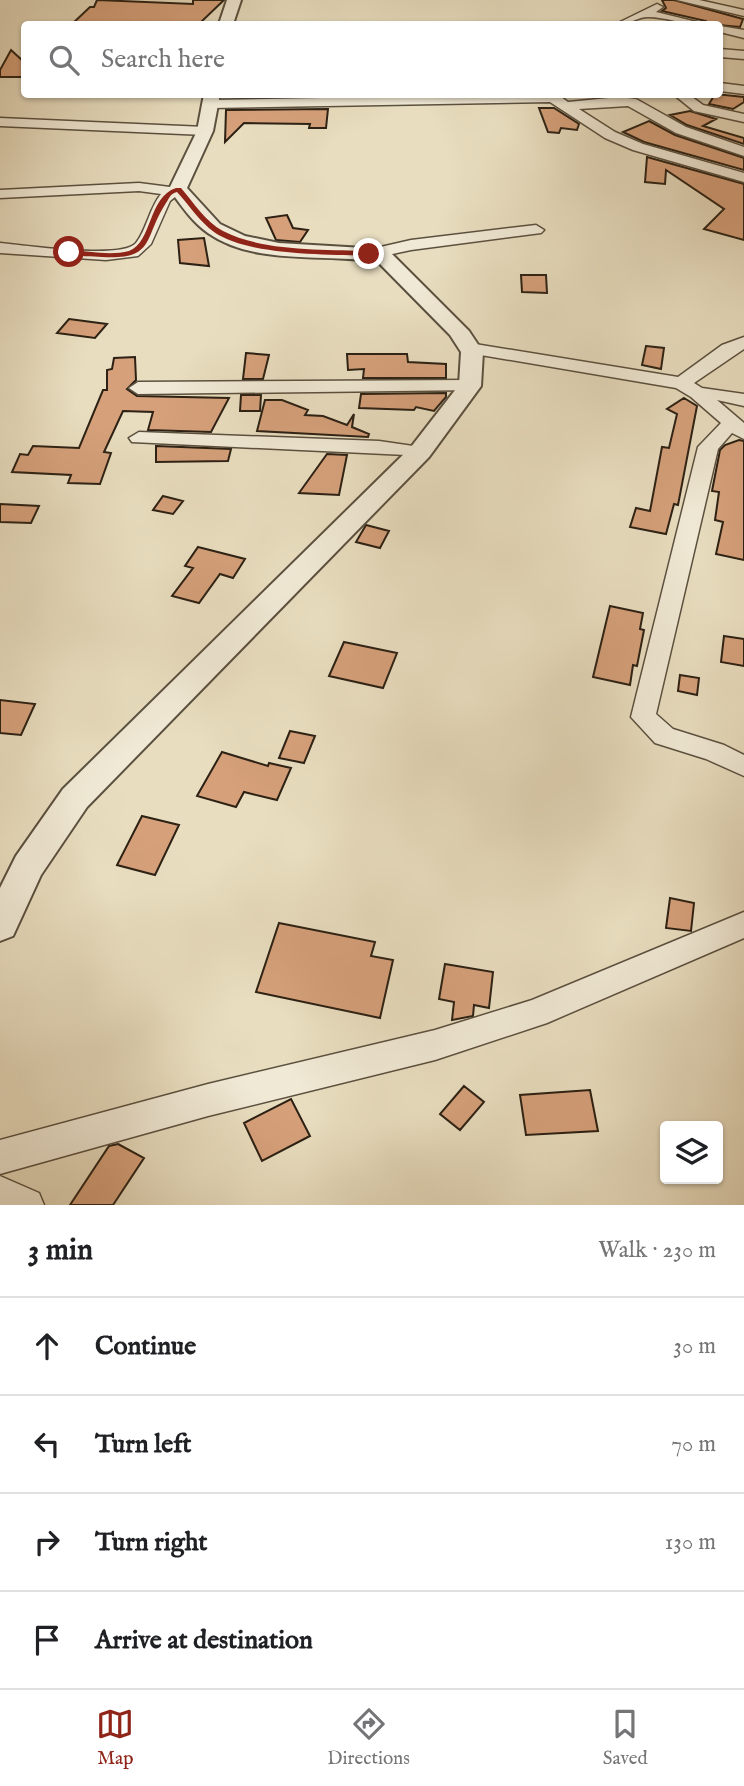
<!DOCTYPE html>
<html lang="en">
<head>
<meta charset="utf-8">
<style>
  :root { --surface:#fff; --page:#f6f6f6; --text:#202124; --muted:#757577; --line:#e0e0e0; --accent:#8f2418 }
  body { margin:0; font-family:"IM FELL English",serif; background:var(--page); color:var(--text) }
  .controls { position:absolute; right:21px; bottom:21px; display:grid; overflow:hidden; border-radius:7px; box-shadow:0 2px 5px #0004 }
  .controls button { width:63px; height:63px; display:grid; place-items:center; padding:0; border:0; border-bottom:2px solid var(--line); background:var(--surface); color:var(--text); font:35px sans-serif }
  .stop { position:absolute; width:21px; height:21px; margin:-16px; border:5px solid #8f2418; border-radius:50%; background:#fff }
  .stop.end { background:#8f2418; border-color:#fff; box-shadow:0 2px 7px #0008 }
  .list { margin:0; padding:0; list-style:none }
  h2 { display:flex; justify-content:space-between; align-items:center; height:91px; margin:0; padding:0 28px; font-size:30px }
  h2 small { font-size:23px; font-weight:400; color:var(--muted) }
  .list li { display:grid; grid-template-columns:46px 1fr auto; gap:21px; align-items:center; box-sizing:border-box; height:98px; padding:0 28px; border-top:2px solid var(--line) }
  .list b { display:block; font-size:26px; white-space:nowrap }
  .list em { font-size:23px; font-style:normal; color:var(--muted) }
  .icon { flex:none; width:38px; height:38px; fill:none; stroke:currentColor; stroke-width:2; stroke-linecap:round; stroke-linejoin:round }
  .map { position:relative; flex:none; width:744px; height:1205px; overflow:hidden }
  .search { position:absolute; background:var(--surface); box-shadow:0 2px 5px #0004; left:21px; right:21px; top:21px; height:77px; display:flex; align-items:center; gap:18px; box-sizing:border-box; padding:0 24px; border-radius:7px; color:var(--muted); font-size:26px }
  .sheet { height:483px; background:var(--surface) }
  nav { display:flex; justify-content:space-around; align-items:center; box-sizing:border-box; height:98px; border-top:2px solid var(--line); background:var(--surface); font-size:19px; color:var(--muted) }
  nav a { display:grid; justify-items:center; gap:4px }
  nav .on { color:var(--accent) }
  .map>svg:first-child { display:block }
</style>
</head>
<body>
<div class="map">
<svg width="744" height="1205" viewBox="0 0 744 1205">
  <rect width="100%" height="100%" fill="#e8ddbf"/>
  <filter id="stains"><feTurbulence type="fractalNoise" baseFrequency=".00286" numOctaves="4"/><feColorMatrix values="0 0 0 0 .2 0 0 0 0 .09 0 0 0 0 .02 0 0 0 .5 -.17"/></filter>
  <radialGradient id="worn" r=".72"><stop offset=".6" stop-color="#630" stop-opacity="0"/><stop offset="1" stop-color="#630" stop-opacity=".3"/></radialGradient>
  <path fill="#d5a07a" stroke="#2c2114" stroke-width="2" d="M97,0L193,4V0H224L199,24L141,22V24H72L90,7H94Z
    M662,0H674L743,19L740,27L707,24L706,21L662,11L666,8Z
    M11,50L24,62V77H0V70Z
    M715,94L744,97V102L733,109L709,104Z
    M539,108H554L579,124L577,130L561,128L559,133L548,132Z
    M328,109L326,128H309L310,124L244,123L225,142L226,110Z
    M690,111L716,119L703,126L744,138V144L687,125L670,115Z
    M649,121L675,135L744,158V170L644,142L623,132Z
    M647,157L744,184V240L704,229L724,209L666,170L665,184L645,182Z
    M287,215L293,228L308,230L300,242L276,240L266,218Z
    M204,238L209,266L180,263L178,240Z
    M521,275H546L547,293L522,292Z
    M69,319L107,324L95,338L57,333Z
    M646,346L664,348L661,369L642,365Z
    M246,353L269,355L263,379H243Z
    M347,354H407L408,362L446,364V378H363L364,369L348,370Z
    M135,357L136,380L127,389L137,396L229,398L211,432L148,430L153,412L123,411L104,452L111,453L100,484L68,483L71,475L12,472L20,454L28,455L33,446L79,448L103,390H107V370L112,369L114,358Z
    M446,393V397L434,411L416,407L414,410L359,408L361,394Z
    M241,395H261L260,411H240Z
    M684,398L697,406L678,505L674,504L666,534L630,527L636,508L650,511L662,447L669,448L677,414L667,409Z
    M265,400H282L308,410L305,415L323,416L347,425L354,414L352,427L369,434L368,437L257,431Z
    M739,440L744,441V560L716,554L723,522L715,520L719,492L712,491L720,450L725,445Z
    M156,446L231,449L228,461L156,462Z
    M327,454L347,455L339,495L299,493Z
    M163,496L183,501L173,514L153,510Z
    M0,504L39,506L31,523L0,522Z
    M366,525L389,531L380,548L356,542Z
    M198,547L245,559L233,578L220,574L199,603L172,596L193,568L185,566Z
    M610,606L643,613L640,629L644,630L637,666L633,665L630,685L593,677Z
    M724,636L744,639V666L721,662Z
    M344,642L397,653L383,688L329,676Z
    M680,675L699,678L697,695L678,691Z
    M0,700L35,704L21,735L0,733Z
    M290,731L315,736L304,763L279,758Z
    M222,752L268,766L269,763L291,768L277,800L244,792L236,807L197,796Z
    M142,816L179,825L155,875L117,865Z
    M670,898L694,903L691,931L666,928Z
    M279,923L375,942L371,956L393,960L380,1018L256,992Z
    M445,964L493,972L489,1008L474,1005L473,1016L452,1020L454,1002L439,999Z
    M464,1086L484,1102L460,1130L440,1114Z
    M590,1090L598,1131L526,1135L520,1095Z
    M291,1099L310,1136L262,1161L244,1123Z
    M118,1144L144,1158L113,1205H70L109,1146Z"/>
  <g fill="none" stroke-linecap="round" stroke-linejoin="round">
    <defs>
      <path id="minor" d="M677,0H699L744,10V16Z
        M657,4L663,7L656,12L705,24C685,26 668,17 648,17C637,17 630,25 616,24Z
        M720,26L744,30V38L720,32Z
        M720,49L744,51V59L720,57Z
        M720,83L744,86V94L720,91Z
        M531,94H563L561,97L568,102L619,97L636,99L686,127L744,147V156L676,133L628,106L579,109L615,132L643,144L744,173V182L633,150L605,138L550,102L211,108L204,104L211,100Z
        M673,94H688L703,105L744,114V122L694,111Z
        M0,118L205,127L212,131L205,135L0,126Z
        M139,183L170,187L178,185L185,189L170,201L151,244L138,256L106,260L0,253V243C24,245 122,260 136,243C147,229 149,209 161,194L139,191L0,198V190Z
        M536,225L544,230L541,233L411,250L369,259L361,254L363,251L411,240Z
        M744,337V349L694,383L702,388L744,394V406L717,400L744,423V439L732,433L718,449L656,714L673,729L724,745L744,755V776L706,759L655,743L631,717L698,447L721,423L691,397L676,388L469,353L460,348L469,343L678,377L722,345Z
        M470,380L477,382L479,386L477,390L138,394L129,388L138,382Z
        M139,432L379,441L427,448L430,452L427,456L132,442L129,438Z
        M744,912V938L547,1023L435,1060L208,1116L0,1174V1140L208,1084L435,1030L532,1000Z
        M0,1176L39,1193L44,1205H0Z"/>
      <path id="tertiary" d="M227,0H241L233,24H219Z
        M204,94H220L213,131L187,188L220,224L245,236L279,243L364,248L391,253L469,331L483,352L481,386L429,457L87,807L41,875L13,936L0,941V888L16,856L63,789L411,447L459,385L461,352L450,335L378,262C324,253 255,266 208,233C193,223 180,204 169,189L197,131Z"/>
    </defs>
    <use href="#minor" stroke="#5b503f" stroke-width="3"/>
    <use href="#tertiary" stroke="#5b503f" stroke-width="4"/>
    <use href="#minor" fill="#f0e9d5" fill-rule="evenodd"/>
    <use href="#tertiary" fill="#f0e9d5" fill-rule="evenodd"/>
  </g>
  <path fill="#8f2418" d="M176,188H181C193,202 206,222 223,231C263,252 325,249 369,251L373,254L369,256C328,254 248,256 214,232C200,222 189,205 177,192C170,194 170,197 166,203C143,238 156,260 102,257C91,256 74,257 65,252L69,250C87,251 111,256 129,251C152,243 148,197 176,188Z"/>
  <rect width="100%" height="100%" filter="url(#stains)"/>
  <rect width="100%" height="100%" fill="url(#worn)"/>
</svg>
<div class="controls">
<button><svg class="icon" aria-label="layers" viewBox="0 0 24 24"><path d="M12 4l9 5-9 5-9-5zM3 14l9 5 9-5"/></svg></button>
</div>
<div class="stop" style="left:69px;top:252px"></div>
<div class="stop end" style="left:369px;top:254px"></div>
<div class="search"><svg class="icon" aria-label="search" viewBox="0 0 24 24"><circle cx="10" cy="10" r="6"/><path d="M15 15l6 6"/></svg>Search here</div>
</div>
<section class="sheet">
<h2>3 min<small>Walk · 230 m</small></h2>
<ul class="list">
<li><svg class="icon" aria-label="ahead" viewBox="0 0 24 24"><path d="M12 20V5M6 11l6-6 6 6"/></svg><div><b>Continue</b></div><em>30 m</em></li>
<li><svg class="icon" aria-label="left" viewBox="0 0 24 24"><path d="M17 20v-9H6M10 6l-5 5 5 5"/></svg><div><b>Turn left</b></div><em>70 m</em></li>
<li><svg class="icon" aria-label="right" viewBox="0 0 24 24"><path d="M7 20v-9h11M14 6l5 5-5 5"/></svg><div><b>Turn right</b></div><em>130 m</em></li>
<li><svg class="icon" aria-label="arrive" viewBox="0 0 24 24"><path d="M6 21V4h12l-3 4 3 4H6"/></svg><div><b>Arrive at destination</b></div></li>
</ul>
</section>
<nav>
<a class="on"><svg class="icon" aria-label="map" viewBox="0 0 24 24"><path d="M3 6l6-2 6 2 6-2v14l-6 2-6-2-6 2zM9 4v14M15 6v14"/></svg>Map</a>
<a><svg class="icon" aria-label="directions" viewBox="0 0 24 24"><path d="M12 3l9 9-9 9-9-9zM9 14v-3h6M13 9l2 2-2 2"/></svg>Directions</a>
<a><svg class="icon" aria-label="saved" viewBox="0 0 24 24"><path d="M7 4h10v16l-5-4-5 4z"/></svg>Saved</a>
</nav>
</body>
</html>
